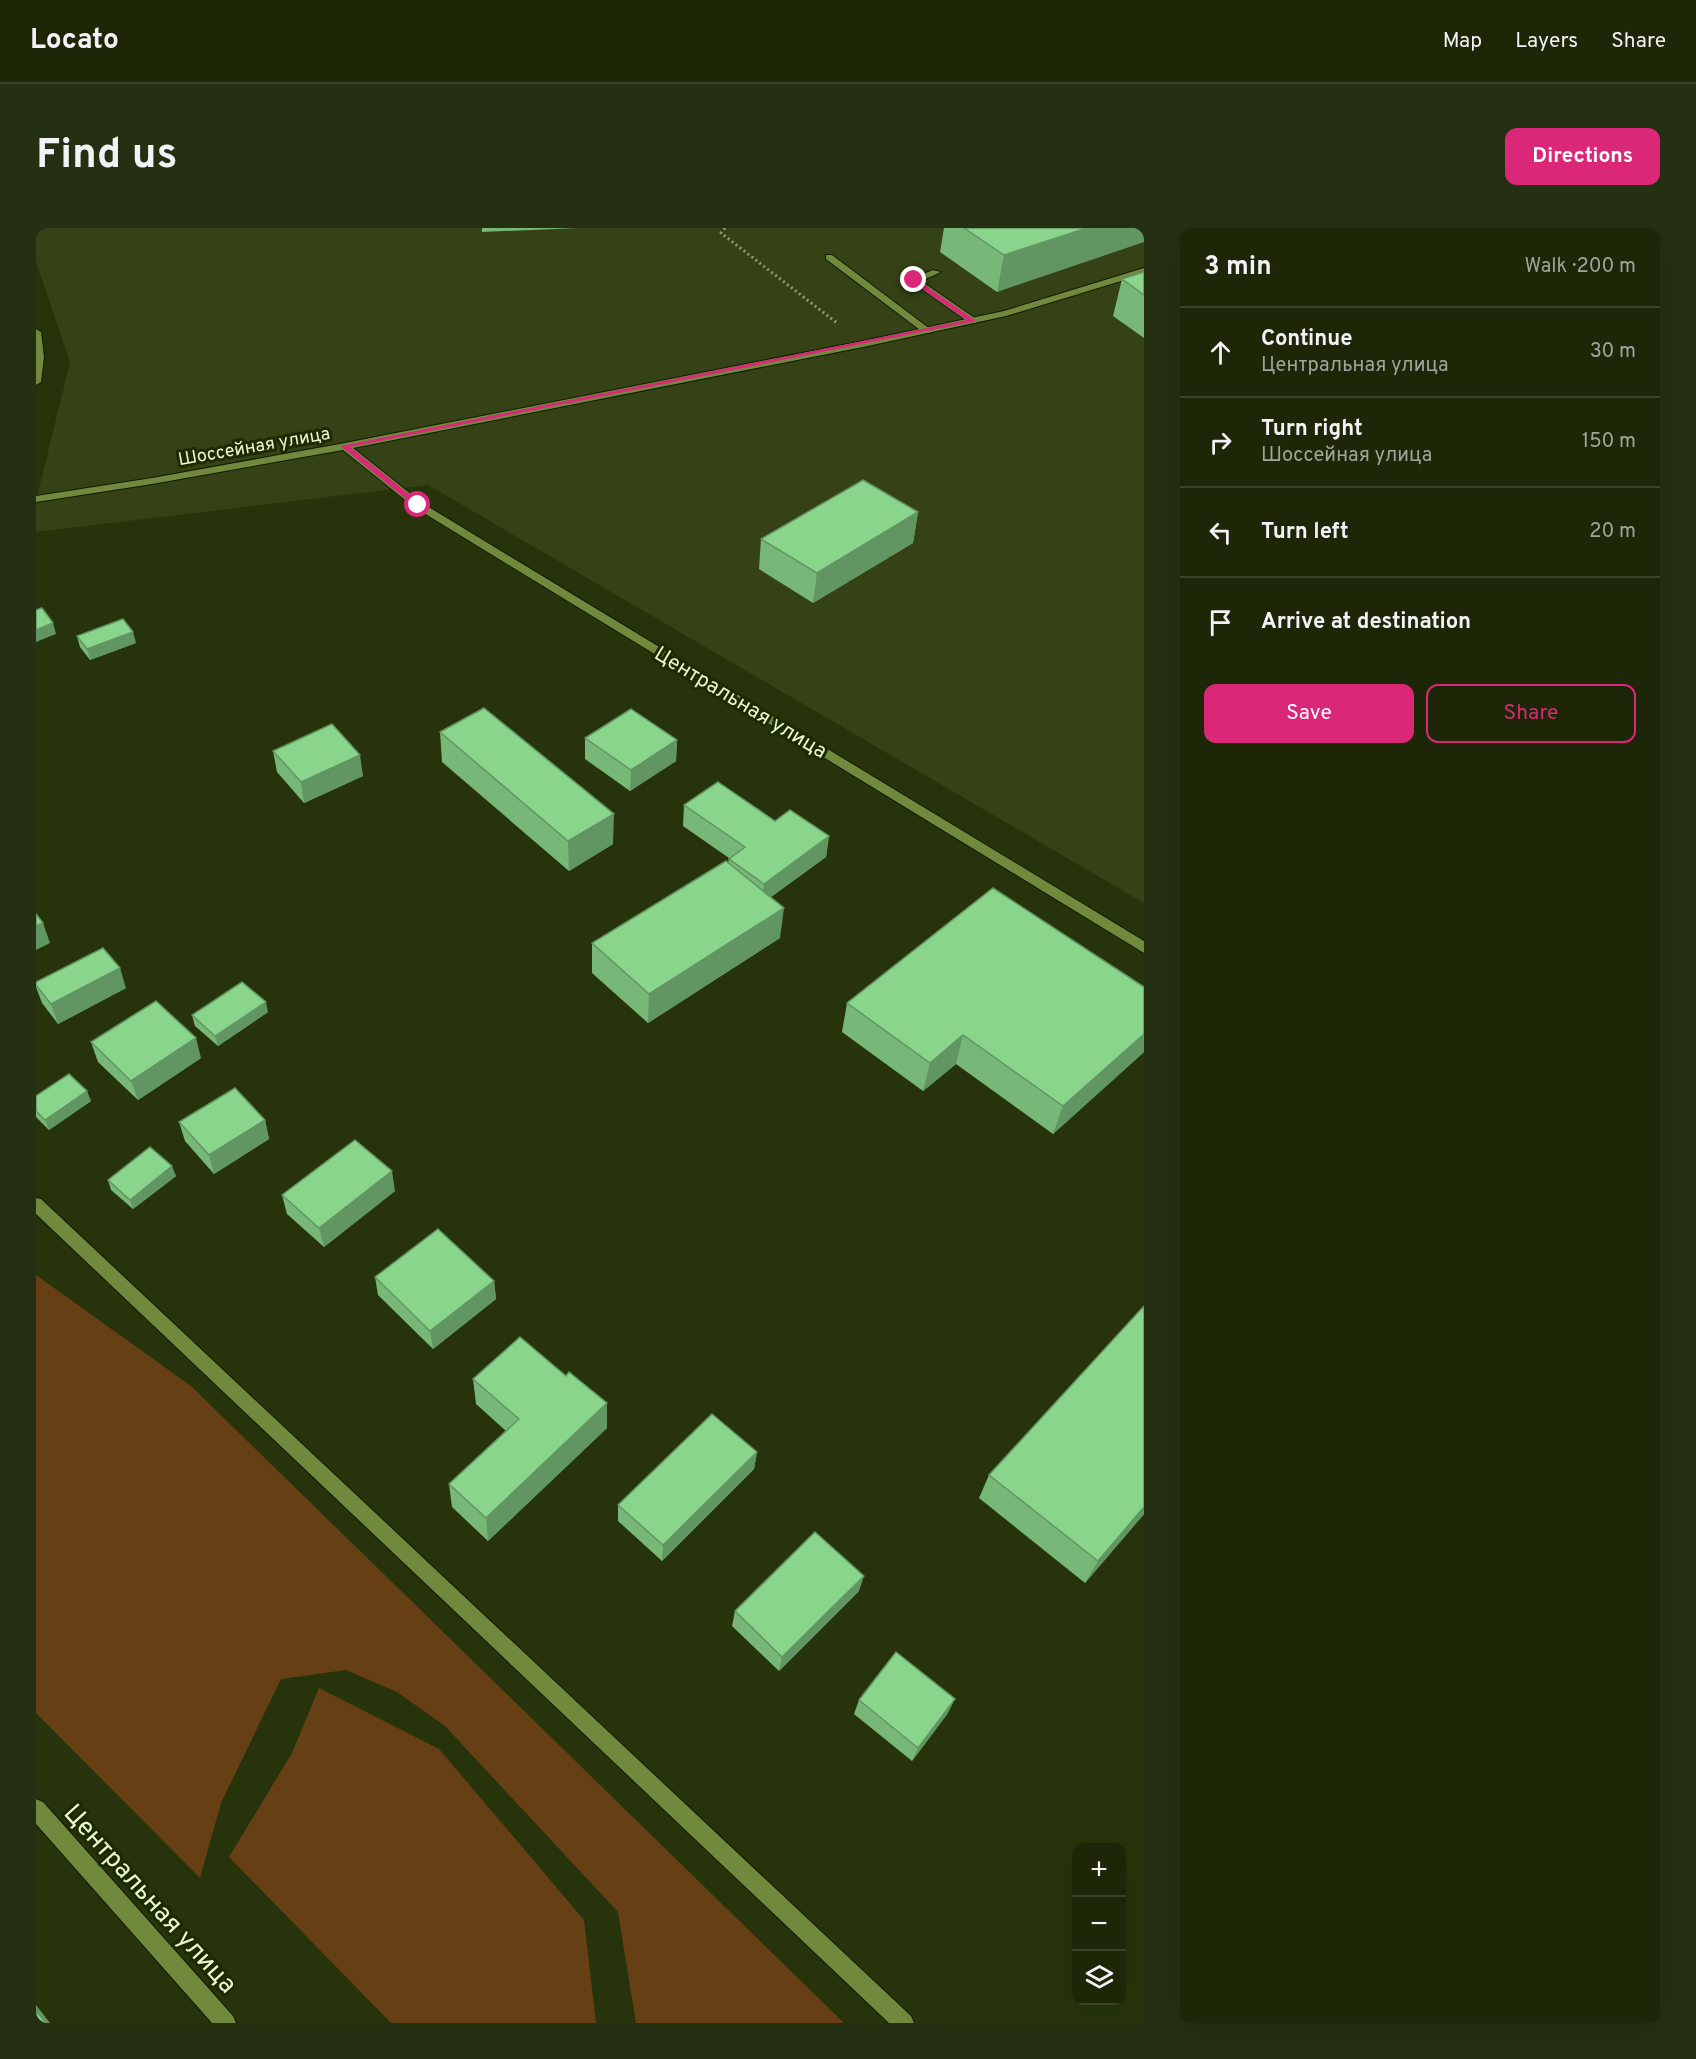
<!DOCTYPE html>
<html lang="en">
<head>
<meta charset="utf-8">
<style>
  :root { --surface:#1d2708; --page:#252f12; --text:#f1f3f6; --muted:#a0a59c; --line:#3b4429; --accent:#db2777 }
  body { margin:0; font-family:Overpass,sans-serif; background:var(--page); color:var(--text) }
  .controls { position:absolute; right:18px; bottom:18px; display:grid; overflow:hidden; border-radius:12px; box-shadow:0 6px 24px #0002 }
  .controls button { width:54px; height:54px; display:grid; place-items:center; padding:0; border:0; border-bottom:2px solid var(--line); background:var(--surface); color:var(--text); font:30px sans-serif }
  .stop { position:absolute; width:18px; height:18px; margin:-14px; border:4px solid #db2777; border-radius:50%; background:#fff }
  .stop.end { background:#db2777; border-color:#fff; box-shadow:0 2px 6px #0008 }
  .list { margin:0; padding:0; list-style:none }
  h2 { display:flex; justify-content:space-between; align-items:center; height:78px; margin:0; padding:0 24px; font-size:26px }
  h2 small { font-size:20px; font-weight:400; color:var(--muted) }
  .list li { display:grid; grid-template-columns:39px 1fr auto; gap:18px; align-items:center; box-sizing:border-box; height:90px; padding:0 24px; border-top:2px solid var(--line) }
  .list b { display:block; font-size:22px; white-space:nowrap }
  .list p { margin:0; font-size:20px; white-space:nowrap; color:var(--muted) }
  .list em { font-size:20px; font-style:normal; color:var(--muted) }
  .actions { display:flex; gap:12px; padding:18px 24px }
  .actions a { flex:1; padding:14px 0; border:2px solid var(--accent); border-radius:12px; text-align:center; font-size:21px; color:var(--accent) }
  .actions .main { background:var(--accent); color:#fff }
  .icon { flex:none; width:33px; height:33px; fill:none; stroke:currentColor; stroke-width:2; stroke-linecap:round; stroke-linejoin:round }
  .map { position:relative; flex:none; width:1108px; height:1795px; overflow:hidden; border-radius:12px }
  header { display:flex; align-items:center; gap:36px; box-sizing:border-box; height:84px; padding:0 30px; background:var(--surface); border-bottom:2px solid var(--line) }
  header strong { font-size:28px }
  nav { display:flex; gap:33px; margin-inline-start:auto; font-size:21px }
  .intro { display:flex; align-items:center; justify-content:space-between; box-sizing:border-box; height:144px; padding:0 36px }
  h1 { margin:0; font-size:42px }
  .button { padding:15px 27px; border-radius:12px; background:var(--accent); color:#fff; font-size:21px; font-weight:700 }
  main { display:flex; gap:36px; padding:0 36px }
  aside { flex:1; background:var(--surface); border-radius:12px; box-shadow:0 6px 24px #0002 }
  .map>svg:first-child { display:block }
</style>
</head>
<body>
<header>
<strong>Locato</strong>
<nav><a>Map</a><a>Layers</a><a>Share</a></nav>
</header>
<div class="intro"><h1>Find us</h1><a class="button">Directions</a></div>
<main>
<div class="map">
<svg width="1108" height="1795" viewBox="0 0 1108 1795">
  <rect width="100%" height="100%" fill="#27340b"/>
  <path fill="#344215" d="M0,0H1108V675L392,257L0,304V273L34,134L0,34Z"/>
  <path fill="#664014" d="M0,1047L155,1158L808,1795H600L582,1684L409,1498L361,1464L310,1442L245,1451L185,1575L164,1650L0,1485Z
    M283,1460L403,1521L548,1692L560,1795H355L193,1629L256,1525Z"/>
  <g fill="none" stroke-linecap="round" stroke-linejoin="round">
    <defs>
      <path id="service" d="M790,27H796L894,101V105H888L790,31Z
        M897,42L905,44L885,53L940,91V95H934L873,52Z
        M0,970L5,971L875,1788L878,1795H853L0,986Z"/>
      <path id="minor" d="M1108,40V46L970,88L827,119L317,220L386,275L1108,713V725L378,279L307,222L116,256L0,274V268L116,250L309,215L827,113L968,83Z
        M0,1571L7,1574L197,1788L200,1795H176L0,1596Z"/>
      <path id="tertiary" d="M0,101L5,104L8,129L5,154L0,157Z"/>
    </defs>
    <use href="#service" stroke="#121a03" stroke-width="2"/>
    <use href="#minor" stroke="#121a03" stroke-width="2"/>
    <use href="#tertiary" stroke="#121a03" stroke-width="2"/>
    <path stroke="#8e9c75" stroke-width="3" stroke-dasharray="2 3" stroke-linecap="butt" d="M689,0L685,5L801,95"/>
    <use href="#service" fill="#70893d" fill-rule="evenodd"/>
    <use href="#minor" fill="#70893d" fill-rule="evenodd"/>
    <use href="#tertiary" fill="#70893d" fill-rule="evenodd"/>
  </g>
  <path fill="#77b778" d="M446,0H542L446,4Z
    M908,0H1108L961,64L904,24Z
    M1108,44V110L1077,88L1086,51Z
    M882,284L877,315L777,375L723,341L725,311Z
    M41,408L100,415L54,432L44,419Z
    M404,504L577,616L533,643L406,534Z
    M549,510L641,512L640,533L594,563L549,531Z
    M237,523L327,548L268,575L241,544Z
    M648,577L739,593L793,608L790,629L735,669L744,710L612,795L556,745V715L692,635L693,630L647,598Z
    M0,754L90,760L22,796L6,775L0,759Z
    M1108,759V824L1017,906L920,836L887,863L806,804L811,775Z
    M232,784L182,818L159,798L156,787Z
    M55,814L165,830L102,872L62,834Z
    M0,868L55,873L13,902L0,889Z
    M229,892L233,911L178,946L149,913L143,894Z
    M140,948L97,981L75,962L72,952Z
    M359,963L288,1019L251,986L246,967Z
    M339,1049L458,1053L460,1071L397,1121L342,1067Z
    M1108,1078V1286L1049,1355L943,1270L953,1247Z
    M530,1148L571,1200L452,1313L416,1279L413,1256L470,1203L440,1176L437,1151Z
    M721,1224L718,1241L626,1333L582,1293V1277Z
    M823,1363L743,1443L696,1398L699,1383Z
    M823,1472L912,1485L876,1533L818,1486Z"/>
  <path fill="#619562" d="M1051,0H1108V14L961,64L968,27Z
    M882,284L877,315L777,375L781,345Z
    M17,395L20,406L0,414V402Z
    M97,404L100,415L54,432L51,421Z
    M641,512L640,533L594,563L595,542Z
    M324,527L327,548L268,575L265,554Z
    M578,586L577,616L533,643L532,613Z
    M793,608L790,629L725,676L728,656Z
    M748,680L744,710L612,795L613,766Z
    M7,695L14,715L0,722V698Z
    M84,740L90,760L22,796L15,776Z
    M230,774L232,784L182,818L179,808Z
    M1108,806V824L1017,906L1027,878Z
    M927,807L920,836L887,863L894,835Z
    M160,810L165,830L102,872L95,853Z
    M51,863L55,873L13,902L9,892Z
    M229,892L233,911L178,946L173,927Z
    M136,938L140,948L97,981L94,972Z
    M356,943L359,963L288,1019L283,1000Z
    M458,1053L460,1071L397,1121L394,1103Z
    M571,1175V1200L452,1313L450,1290Z
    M721,1224L718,1241L626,1333L627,1317Z
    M1108,1279V1286L1049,1355L1062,1333Z
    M828,1348L823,1363L743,1443L746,1429Z
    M919,1471L912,1485L876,1533L882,1520Z
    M0,1777L14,1795H10L0,1783Z"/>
  <path fill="#8ad58c" stroke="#619562" stroke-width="1.5" d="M928,0H1051L968,27Z
    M1108,44V67L1086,51Z
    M827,252L882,284L781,345L725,311Z
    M6,380L17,395L0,402V382Z
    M87,391L97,404L51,421L41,408Z
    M448,480L578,586L532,613L404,504Z
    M595,481L641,512L595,542L549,510Z
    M296,496L324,527L265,554L237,523Z
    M682,554L739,593L754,582L793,608L728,656L693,631L709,619L648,577Z
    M690,633L748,680L613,766L556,715Z
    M957,660L1108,759V806L1027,878L927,807L894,835L811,775Z
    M0,686L7,695L0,698Z
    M67,720L84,740L15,776L0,757V754Z
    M206,754L230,774L179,808L156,787Z
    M120,773L160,810L95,853L55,814Z
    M33,846L51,863L9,892L0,883V868Z
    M199,860L229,892L173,927L143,894Z
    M319,912L356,943L283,1000L246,967Z
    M114,919L136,938L94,972L72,952Z
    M402,1001L458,1053L394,1103L339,1049Z
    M1108,1078V1279L1062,1333L953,1247Z
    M484,1109L530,1148L533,1144L571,1175L450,1290L413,1256L483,1191L437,1151Z
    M676,1186L721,1224L627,1317L582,1277Z
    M779,1304L828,1348L746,1429L699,1383Z
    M860,1424L919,1471L882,1520L823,1472Z
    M0,1783L10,1795H0Z"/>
  <path fill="#db2777" d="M875,51H880L940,93L314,219L385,276V279H380L305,218L931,92L875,53Z"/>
  <g text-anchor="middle" stroke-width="6" stroke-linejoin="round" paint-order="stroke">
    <g font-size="18" fill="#e9f8d1" stroke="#1e2a01">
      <text transform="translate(218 218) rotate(-10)" y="6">Шоссейная улица</text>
    </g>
    <g font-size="21" fill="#e9f8d1" stroke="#1e2a01">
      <text transform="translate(705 474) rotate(31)" y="7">Центральная улица</text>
    </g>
    <g font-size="26" fill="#e9f8d1" stroke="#1e2a01">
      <text transform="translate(115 1670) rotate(48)" y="9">Центральная улица</text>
    </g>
  </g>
</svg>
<div class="controls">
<button>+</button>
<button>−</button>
<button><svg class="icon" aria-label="layers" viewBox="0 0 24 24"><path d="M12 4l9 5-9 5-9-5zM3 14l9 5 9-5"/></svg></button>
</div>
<div class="stop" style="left:382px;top:277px"></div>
<div class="stop end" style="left:878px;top:52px"></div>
</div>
<aside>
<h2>3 min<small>Walk · 200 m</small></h2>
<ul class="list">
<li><svg class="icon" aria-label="ahead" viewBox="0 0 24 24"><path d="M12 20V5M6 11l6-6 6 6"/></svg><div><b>Continue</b><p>Центральная улица</p></div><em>30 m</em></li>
<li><svg class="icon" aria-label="right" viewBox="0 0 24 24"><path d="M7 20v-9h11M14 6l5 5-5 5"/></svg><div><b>Turn right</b><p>Шоссейная улица</p></div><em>150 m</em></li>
<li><svg class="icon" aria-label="left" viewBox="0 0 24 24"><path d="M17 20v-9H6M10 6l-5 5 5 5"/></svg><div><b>Turn left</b></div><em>20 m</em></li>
<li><svg class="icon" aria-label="arrive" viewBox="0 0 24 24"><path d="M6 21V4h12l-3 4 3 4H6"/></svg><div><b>Arrive at destination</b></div></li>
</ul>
<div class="actions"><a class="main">Save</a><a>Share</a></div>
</aside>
</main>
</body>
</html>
